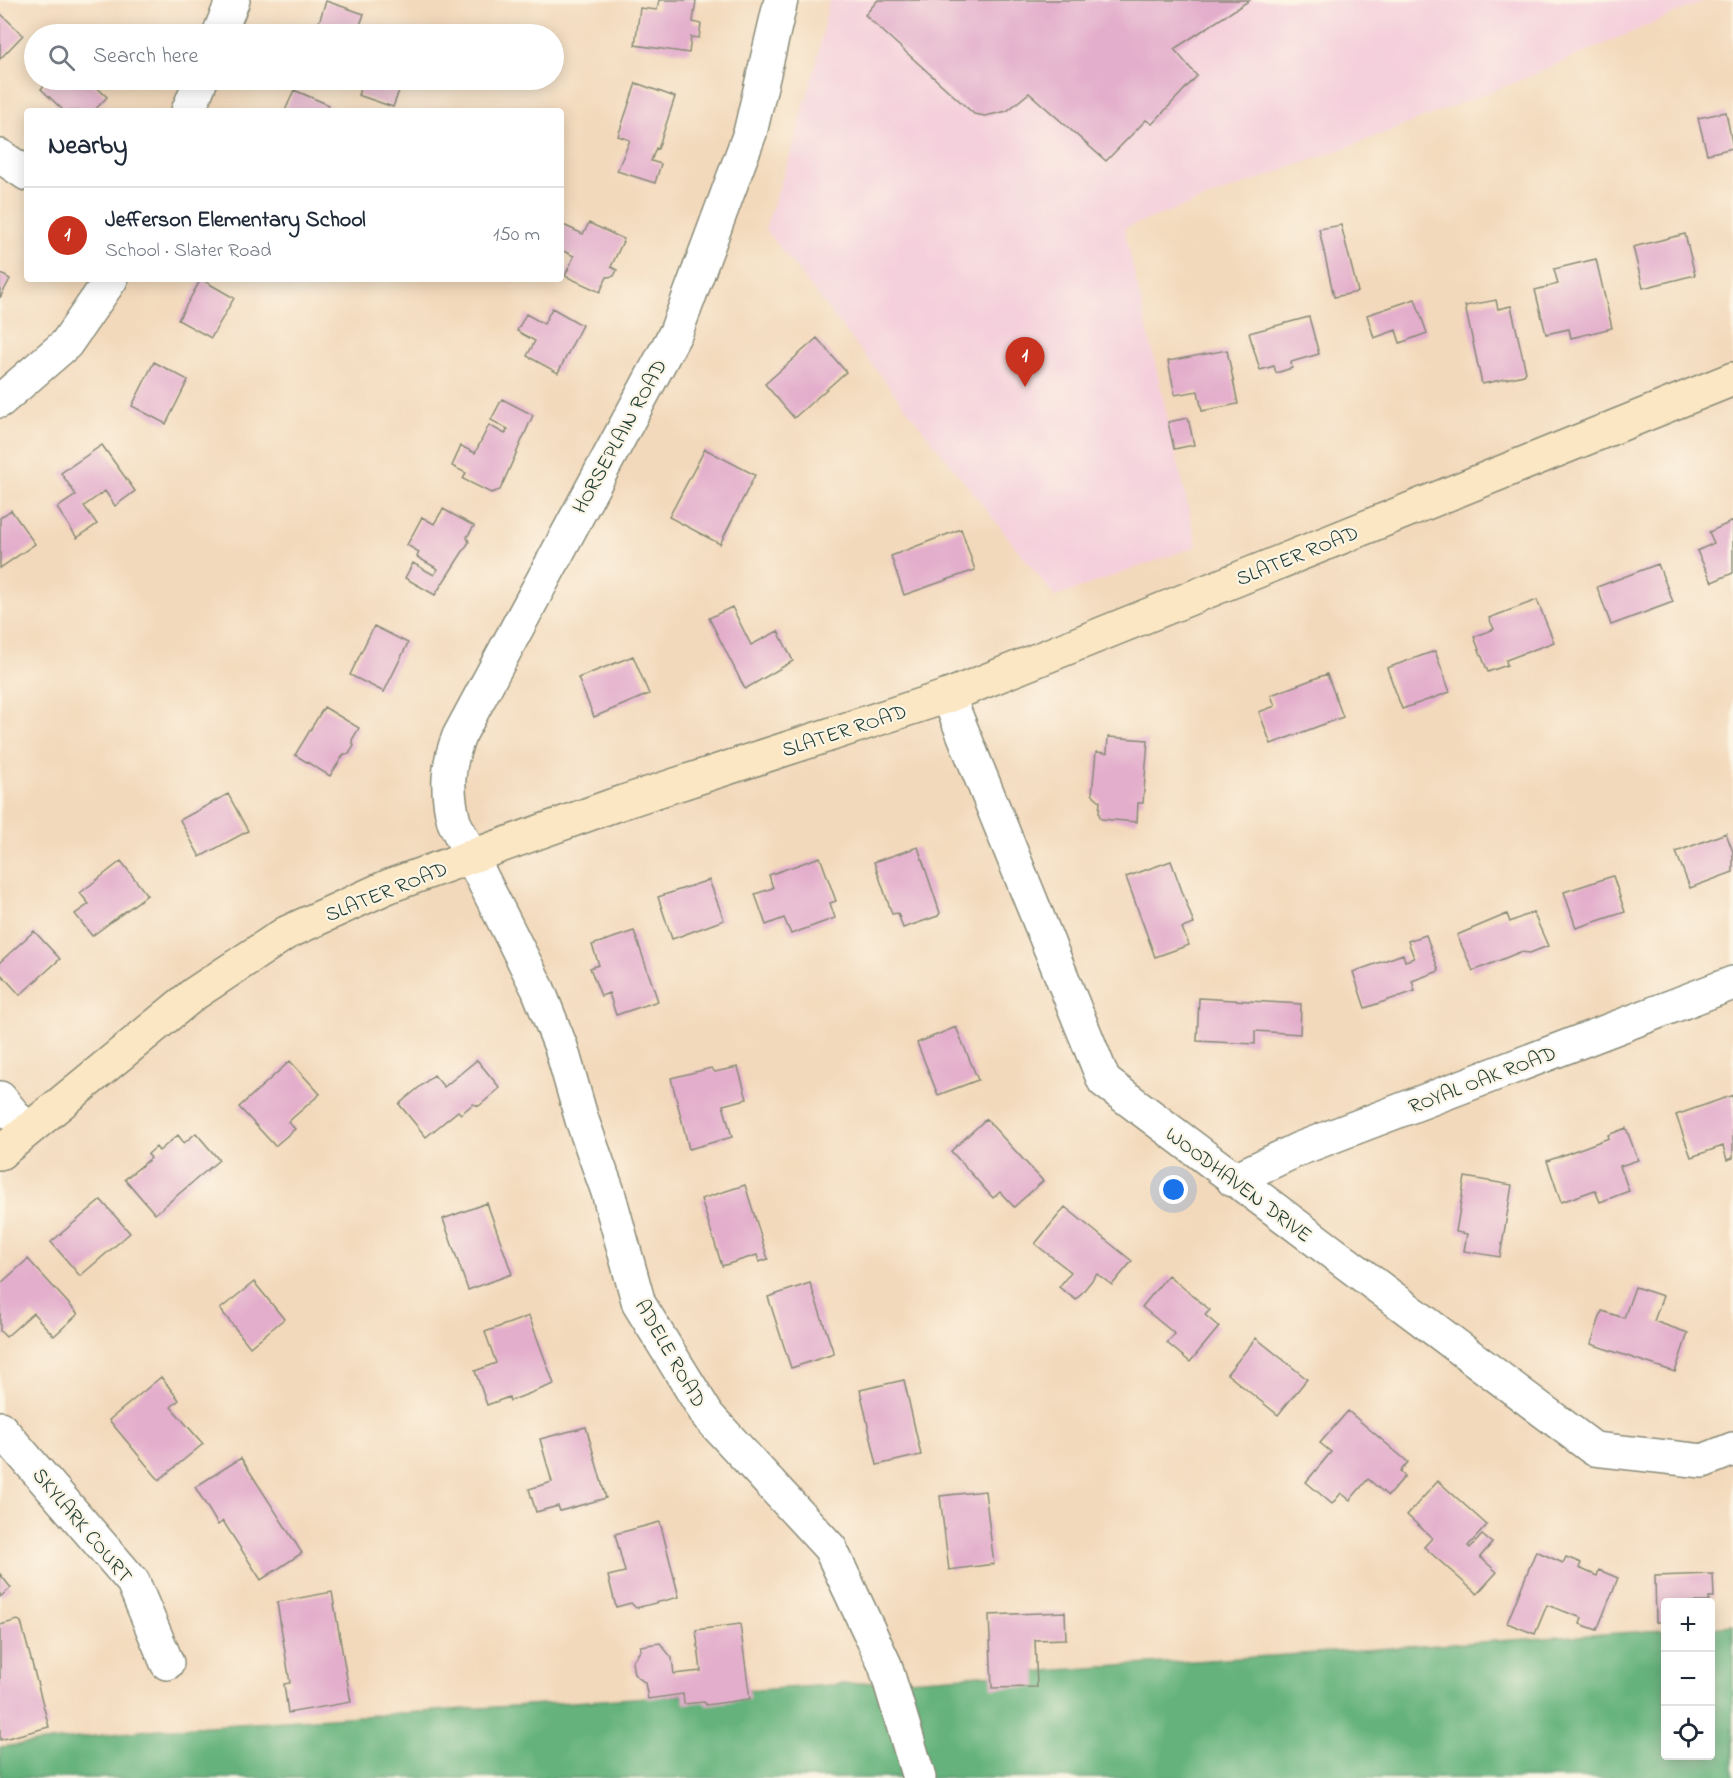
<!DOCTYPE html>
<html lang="en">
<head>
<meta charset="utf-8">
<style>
  :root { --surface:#fff; --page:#f6f6f7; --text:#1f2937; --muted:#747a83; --line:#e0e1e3; --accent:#c8321e }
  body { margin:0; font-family:"Indie Flower",sans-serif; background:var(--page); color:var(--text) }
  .controls { position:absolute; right:18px; bottom:18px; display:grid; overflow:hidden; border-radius:6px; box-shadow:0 3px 15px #0003 }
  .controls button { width:54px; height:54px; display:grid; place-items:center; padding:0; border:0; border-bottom:2px solid var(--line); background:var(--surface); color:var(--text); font:30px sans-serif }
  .you { position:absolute; left:1174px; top:1190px; width:21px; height:21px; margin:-15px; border:4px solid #fff; border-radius:50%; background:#1a73e8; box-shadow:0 0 0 9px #1a73e833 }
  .badge { display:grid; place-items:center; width:39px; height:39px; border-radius:50%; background:var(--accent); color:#fff; font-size:20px; font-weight:700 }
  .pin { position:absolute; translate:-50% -50px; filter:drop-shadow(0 2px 3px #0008) }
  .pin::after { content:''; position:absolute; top:32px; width:21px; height:18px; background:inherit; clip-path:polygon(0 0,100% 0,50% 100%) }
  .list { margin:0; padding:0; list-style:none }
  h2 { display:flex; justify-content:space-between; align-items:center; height:78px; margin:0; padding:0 24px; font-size:26px }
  h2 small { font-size:20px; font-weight:400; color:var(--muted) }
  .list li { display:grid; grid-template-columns:39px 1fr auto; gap:18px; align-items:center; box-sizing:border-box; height:96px; padding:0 24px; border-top:2px solid var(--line) }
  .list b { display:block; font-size:22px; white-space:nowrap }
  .list p { margin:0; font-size:20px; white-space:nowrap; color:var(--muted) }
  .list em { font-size:20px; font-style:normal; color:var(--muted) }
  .icon { flex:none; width:33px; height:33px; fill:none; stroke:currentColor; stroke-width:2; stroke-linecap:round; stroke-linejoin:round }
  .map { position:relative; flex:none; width:1733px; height:1778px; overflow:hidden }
  .search { position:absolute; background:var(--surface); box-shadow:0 3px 15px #0003; left:24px; top:24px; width:540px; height:66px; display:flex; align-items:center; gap:15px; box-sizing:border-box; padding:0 21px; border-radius:33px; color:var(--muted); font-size:22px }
  .panel { position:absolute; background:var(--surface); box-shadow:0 3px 15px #0003; left:24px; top:108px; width:540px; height:174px; border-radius:6px }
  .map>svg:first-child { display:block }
</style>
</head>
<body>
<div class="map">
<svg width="1733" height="1778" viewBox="0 0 1733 1778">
  <rect width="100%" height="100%" fill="#fcf5e5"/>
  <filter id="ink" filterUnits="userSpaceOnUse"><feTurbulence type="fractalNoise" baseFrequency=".0167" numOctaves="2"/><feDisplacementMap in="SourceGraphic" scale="12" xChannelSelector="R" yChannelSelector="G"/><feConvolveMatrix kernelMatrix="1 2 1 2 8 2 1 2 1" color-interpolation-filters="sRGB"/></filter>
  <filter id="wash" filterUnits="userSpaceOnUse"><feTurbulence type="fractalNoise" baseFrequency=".008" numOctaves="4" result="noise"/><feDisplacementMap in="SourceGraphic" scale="24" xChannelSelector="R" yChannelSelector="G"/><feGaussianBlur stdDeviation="1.35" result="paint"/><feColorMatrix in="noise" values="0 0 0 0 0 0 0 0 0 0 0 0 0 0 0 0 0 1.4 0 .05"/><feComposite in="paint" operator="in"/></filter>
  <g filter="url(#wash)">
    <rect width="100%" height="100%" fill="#f3d9bb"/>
    <path fill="#f4cfdc" d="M829,0H1706L1523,79L1359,143L1124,228L1197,546L1055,597L765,229L792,150L817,60Z"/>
    <path fill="#65b27b" stroke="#427858" stroke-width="1.5" d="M1733,1625V1778H0V1747L149,1730L1665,1630L1666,1756H1710L1711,1627Z"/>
    <g id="blocks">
      <path fill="#e3aecc" d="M659,0H696L693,22L701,24L699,38L691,37L689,53L635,45L640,8L657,10Z
        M878,0H1250L1174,49L1197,76L1156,120L1152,124L1146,120L1106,161L1029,93L1007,111L985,116L974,114L865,15Z
        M326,1L364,14L357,34H315Z
        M0,13L23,35L0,59Z
        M50,80H89L107,97L94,111H64L41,89Z
        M363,80H403L393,107L358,95Z
        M636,83L675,97L658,149L656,148L651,161L661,164L655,183L617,171L630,140L618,136Z
        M294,90L329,105L327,111H285Z
        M1726,112L1733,148L1707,154L1698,118Z
        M589,223L624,239L611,267L617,270L614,276L607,277L600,292L565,276L574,256L561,250V224L583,234Z
        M1341,225L1358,292L1334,297L1319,229Z
        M1685,234L1695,275L1643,288L1633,247Z
        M1596,259L1612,328L1571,338L1569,329L1546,334L1535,290L1558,284L1554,269Z
        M0,273L10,279L0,298Z
        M201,279L234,298L211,338L178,320Z
        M1415,299L1427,333L1400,343L1396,330L1374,338L1367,315Z
        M1496,300L1498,309L1511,306L1526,372L1524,375L1482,384L1465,306Z
        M552,308L582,325L558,373L527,356L535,341L517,331L526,314L544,324Z
        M1309,317L1319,354L1291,362L1292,368L1276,373L1274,366L1260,370L1249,333Z
        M817,338L846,372L794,418L765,384Z
        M1227,350L1238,404L1202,411L1198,391L1175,395L1168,361Z
        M154,362L188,380L166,424L132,406Z
        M502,399L533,415L500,490L491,493L463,479L466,473L452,466L461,446L475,453L489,425L505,434L508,429L491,420Z
        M1188,418L1194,445L1174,449L1168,422Z
        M102,445L135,491L115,506L105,491L84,506L97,524L77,538L57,508L76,495L61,473Z
        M705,449L755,475L720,544L669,517Z
        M443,509L474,526L467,537L469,542L435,595L405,578L413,563L434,575L438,569L417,557L419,552L407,545L422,517L434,524Z
        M11,510L35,544L0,568V518Z
        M1733,521V573L1712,582L1697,551L1714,543L1709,532Z
        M961,529L975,570L904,595L891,556Z
        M1658,564L1673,602L1611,625L1597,587Z
        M1537,600L1554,642L1506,660L1507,665L1488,672L1474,637L1494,629L1489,618Z
        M732,607L751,645L778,631L793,661L745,689L709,618Z
        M374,626L408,643L384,692L350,675Z
        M1435,651L1450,692L1402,709L1387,668Z
        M633,656L649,694L594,717L578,678Z
        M1327,674L1343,717L1271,744L1259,712L1275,706L1271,695Z
        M324,707L359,728L352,740L354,746L349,754H344L330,776L295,755Z
        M1108,737L1148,740L1143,803H1138L1137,822L1101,819L1099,814L1100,801L1092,794L1096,752L1107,753Z
        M228,794L248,831L200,857L180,820Z
        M1726,833L1733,852V872L1690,888L1676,852Z
        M918,847L940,913L938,916L903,928L898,913L892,914L874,862Z
        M820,857L836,901L830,903L835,918L791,934L784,918L766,925L755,894L773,888L769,875Z
        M121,861L147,895L92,936L75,914L89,904L80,893Z
        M1171,861L1194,924L1182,928L1189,945L1155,957L1126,877Z
        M1613,876L1625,912L1576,928L1564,892Z
        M709,880L724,920L672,939L658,897Z
        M1533,912L1548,946L1530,953L1520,952L1473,971L1457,935L1507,914L1510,922Z
        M34,931L60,959L20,995L0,973V962Z
        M634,931L658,1001L616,1015L609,993L601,996L590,968L599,965L592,945Z
        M1426,935L1439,971L1412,981L1415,991L1365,1008L1353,972L1403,954L1405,961L1414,958L1408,941Z
        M1199,998L1301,1004L1300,1034L1255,1031V1044L1197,1041Z
        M956,1027L978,1080L938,1095L917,1043Z
        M477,1060L500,1088L479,1106L473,1104L461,1114L458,1111L426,1137L399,1104L434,1075L444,1087Z
        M290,1061L320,1094L288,1122L295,1129L275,1146L239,1107Z
        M738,1067L747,1099L723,1105L732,1137L689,1149L671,1078L711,1068L715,1072Z
        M1733,1095V1158L1727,1160L1723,1146L1691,1157L1676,1115Z
        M986,1119L1043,1181L1014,1207L1000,1192L993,1198L951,1151Z
        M1626,1128L1638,1160L1620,1166L1629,1191L1600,1202L1595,1190L1561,1202L1547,1161L1609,1138L1608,1135Z
        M196,1133L219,1160L155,1214L125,1179L151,1158L148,1154L156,1147L159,1151L178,1135L184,1143Z
        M1465,1177L1512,1185L1500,1257L1464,1251L1467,1234L1456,1232Z
        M745,1185L768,1259L759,1262L757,1255L722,1266L701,1199Z
        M101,1200L130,1233L80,1276L51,1242Z
        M487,1203L512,1274L468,1290L443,1219Z
        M1065,1207L1132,1261L1112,1285L1097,1274L1076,1300L1059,1287L1071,1272L1035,1244Z
        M28,1259L78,1314L54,1336L33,1313L6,1337L0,1331V1284Z
        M1168,1275L1210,1310L1205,1315L1219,1327L1190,1362L1167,1343L1175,1334L1142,1307Z
        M254,1282L284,1319L250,1347L220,1309Z
        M810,1283L834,1354L791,1368L768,1297Z
        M1635,1287L1663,1296L1654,1321L1688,1333L1675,1372L1591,1344L1602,1311L1624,1318Z
        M529,1316L554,1384L510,1401L509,1397L487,1405L475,1371L496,1363L485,1332Z
        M1256,1338L1307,1379L1278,1415L1227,1374Z
        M161,1377L179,1400L171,1407L203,1444L159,1480L109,1420Z
        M904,1380L921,1455L877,1465L860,1390Z
        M1348,1411L1408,1462L1400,1472L1405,1476L1388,1496L1368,1479L1350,1500L1341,1493L1332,1504L1306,1482L1331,1452L1320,1443Z
        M586,1427L606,1498L560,1511L558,1506L536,1512L529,1489L552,1482L540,1439Z
        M241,1458L302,1553L261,1580L223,1521L218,1525L195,1487Z
        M1438,1481L1487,1525L1468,1546L1470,1548L1482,1535L1492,1543L1480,1557L1497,1572L1477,1594L1424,1547L1432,1538L1407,1515Z
        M985,1491L994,1564L949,1570L940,1496Z
        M660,1522L679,1597L636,1608L631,1603L616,1607L608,1576L625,1572L615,1534Z
        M1536,1551L1563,1563L1566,1557L1581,1563L1579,1568L1597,1576L1599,1570L1618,1578L1597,1630L1580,1624L1582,1618L1547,1605L1535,1634L1507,1623Z
        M0,1574L11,1588L0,1597Z
        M1713,1574L1714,1597H1709V1602H1666V1622H1656L1655,1576Z
        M332,1592L351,1702L288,1713L284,1684L290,1683L277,1602Z
        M1065,1612L1066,1639L1035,1640L1037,1687L992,1688L989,1615Z
        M18,1620L21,1622L49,1727L0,1740V1625Z
        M740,1624L750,1699L706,1705L704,1702L684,1704L683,1694L648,1699L645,1683L634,1674L632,1662L641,1650L640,1646L660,1643L672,1658L674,1674L701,1671L696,1630Z"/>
    </g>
  </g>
  <g filter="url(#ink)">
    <use href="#blocks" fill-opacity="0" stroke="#898b78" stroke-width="1.5"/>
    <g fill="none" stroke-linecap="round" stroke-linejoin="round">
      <defs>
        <path id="street" d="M781,0L750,133L676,332L459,736C447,766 446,790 454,822L538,989L561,1047L582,1120L608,1192L639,1304L708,1416L830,1548L885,1665L919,1778
          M219,34L233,0
          M188,111L201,80
          M0,156L27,174
          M0,401L66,344L111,279
          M948,696L1104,1081L1594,1449L1703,1461L1733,1449
          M0,1098L26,1130
          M1233,1180L1299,1149L1733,983
          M0,1428L133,1582L167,1663"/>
        <path id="secondary" d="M0,1153L194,994L286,933L389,886L614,805L948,696L1733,379"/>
      </defs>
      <use href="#street" stroke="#898b78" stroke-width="36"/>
      <use href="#secondary" stroke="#898b78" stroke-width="36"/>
      <use href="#street" stroke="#fff" stroke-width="33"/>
      <use href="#secondary" stroke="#fbe7c3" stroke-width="33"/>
    </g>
  </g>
  <g text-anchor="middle" stroke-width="4.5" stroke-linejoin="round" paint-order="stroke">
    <g font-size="21" fill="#1f3d34" stroke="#fcf5e5">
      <text transform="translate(619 436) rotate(-61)" y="7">HORSEPLAIN ROAD</text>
      <text transform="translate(1297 555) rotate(-22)" y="7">SLATER ROAD</text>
      <text transform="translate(844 730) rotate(-18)" y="7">SLATER ROAD</text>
      <text transform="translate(386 891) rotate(-22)" y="7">SLATER ROAD</text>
      <text transform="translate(1482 1079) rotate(-21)" y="7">ROYAL OAK ROAD</text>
      <text transform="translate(1239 1184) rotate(37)" y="7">WOODHAVEN DRIVE</text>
      <text transform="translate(671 1353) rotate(60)" y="7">ADELE ROAD</text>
      <text transform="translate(83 1525) rotate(50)" y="7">SKYLARK COURT</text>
    </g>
  </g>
</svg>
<div class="controls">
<button>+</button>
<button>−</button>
<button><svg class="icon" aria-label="locate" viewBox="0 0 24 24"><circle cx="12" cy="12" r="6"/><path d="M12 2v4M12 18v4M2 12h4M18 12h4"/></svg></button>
</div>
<div class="you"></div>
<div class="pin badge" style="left:1025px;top:387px">1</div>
<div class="search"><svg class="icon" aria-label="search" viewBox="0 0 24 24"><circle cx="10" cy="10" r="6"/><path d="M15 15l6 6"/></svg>Search here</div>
<section class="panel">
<h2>Nearby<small></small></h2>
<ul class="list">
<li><span class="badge">1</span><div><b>Jefferson Elementary School</b><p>School · Slater Road</p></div><em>150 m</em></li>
</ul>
</section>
</div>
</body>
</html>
